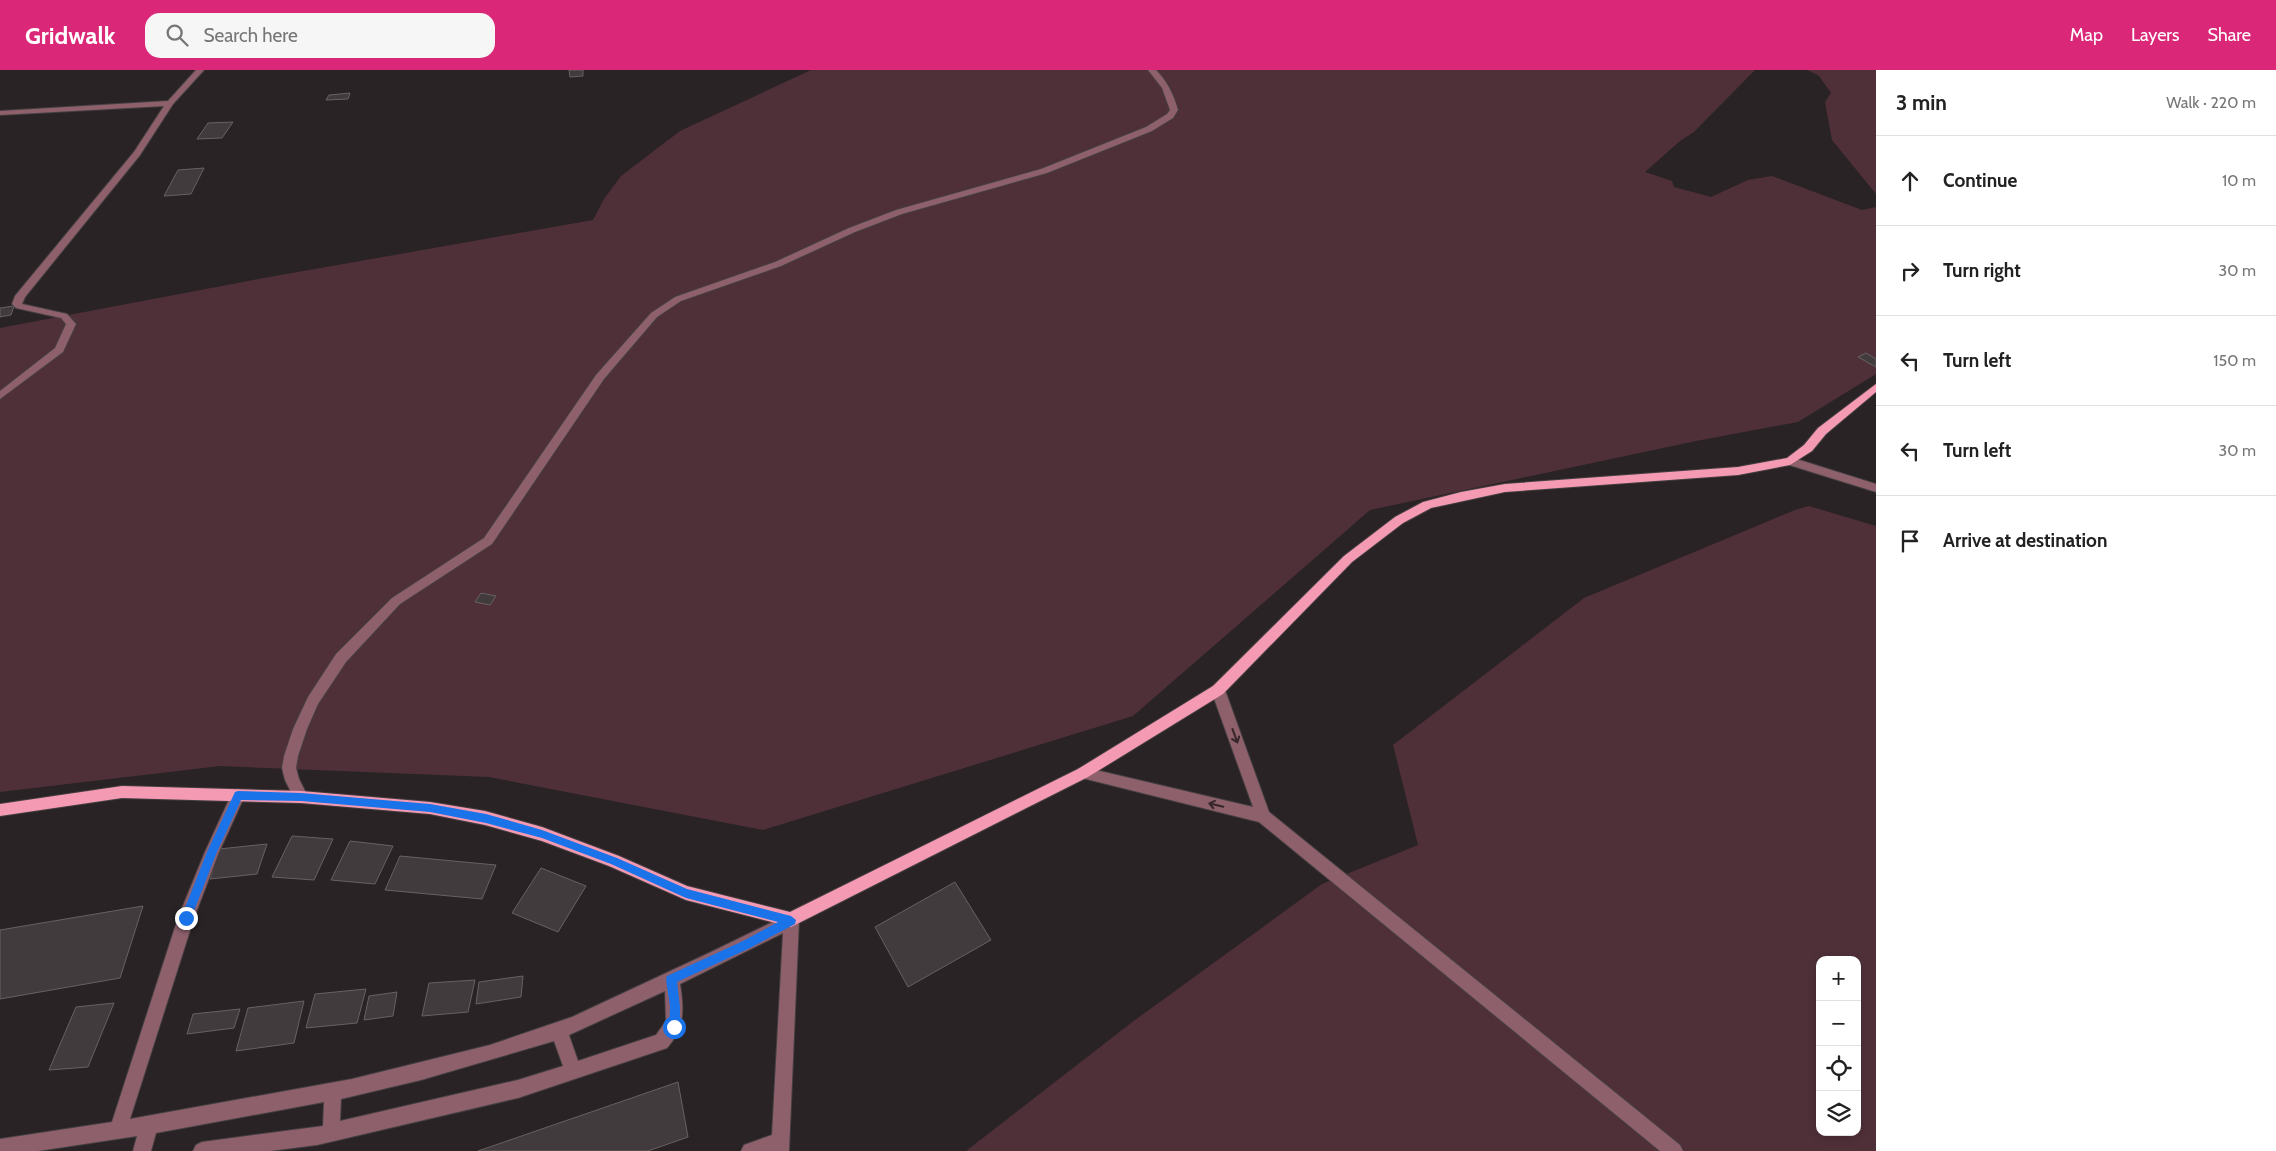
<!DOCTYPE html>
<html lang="en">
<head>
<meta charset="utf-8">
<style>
  :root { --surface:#fff; --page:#f6f6f6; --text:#222; --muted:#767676; --line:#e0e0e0; --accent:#db2777 }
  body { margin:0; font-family:Cabin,sans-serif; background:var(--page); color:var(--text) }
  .controls { position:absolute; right:15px; bottom:15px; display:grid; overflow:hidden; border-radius:10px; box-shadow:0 2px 8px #0003 }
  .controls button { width:45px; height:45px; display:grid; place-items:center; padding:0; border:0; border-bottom:1px solid var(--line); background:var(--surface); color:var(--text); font:25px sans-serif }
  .stop { position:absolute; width:15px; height:15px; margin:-11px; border:4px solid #1a73e8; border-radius:50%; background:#fff }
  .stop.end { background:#1a73e8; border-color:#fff; box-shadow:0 1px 5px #0008 }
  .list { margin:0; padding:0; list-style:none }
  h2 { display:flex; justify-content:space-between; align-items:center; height:65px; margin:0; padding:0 20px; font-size:21px }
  h2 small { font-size:16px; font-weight:400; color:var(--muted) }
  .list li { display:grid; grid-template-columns:32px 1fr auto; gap:15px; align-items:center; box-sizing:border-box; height:90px; padding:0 20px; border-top:1px solid var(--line) }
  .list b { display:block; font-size:19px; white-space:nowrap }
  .list em { font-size:16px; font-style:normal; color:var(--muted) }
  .icon { flex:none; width:28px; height:28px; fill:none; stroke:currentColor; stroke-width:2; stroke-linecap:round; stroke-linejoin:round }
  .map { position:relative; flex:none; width:1876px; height:1081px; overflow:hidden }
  header { display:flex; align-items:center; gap:30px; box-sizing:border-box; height:70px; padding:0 25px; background:var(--accent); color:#fff }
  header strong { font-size:24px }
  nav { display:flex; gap:28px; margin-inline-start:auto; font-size:18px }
  .search { width:350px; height:45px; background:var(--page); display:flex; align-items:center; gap:12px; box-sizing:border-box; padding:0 18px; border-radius:15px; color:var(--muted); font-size:19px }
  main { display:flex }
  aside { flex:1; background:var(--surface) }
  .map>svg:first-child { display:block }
</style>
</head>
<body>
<header>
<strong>Gridwalk</strong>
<div class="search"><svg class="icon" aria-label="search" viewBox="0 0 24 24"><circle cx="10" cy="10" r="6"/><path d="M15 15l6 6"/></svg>Search here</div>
<nav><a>Map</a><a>Layers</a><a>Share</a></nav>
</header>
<main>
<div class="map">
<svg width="1876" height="1081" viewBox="0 0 1876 1081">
  <rect width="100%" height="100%" fill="#292325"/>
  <path fill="#4f3039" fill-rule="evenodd" d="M811,0H1755L1694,62L1680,71L1645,102L1672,111L1674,117L1711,127L1748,110L1772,106L1862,140L1876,137V304L1798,352L1696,371L1370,440L1133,646L763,760L489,707L220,696L0,722V258L258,209L593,150L604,129L621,106L680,61Z
    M1807,0H1876V124L1832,70L1825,32L1831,23L1819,6Z
    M1809,436L1876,456V1081H966L1131,953L1322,814L1418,775L1393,675L1584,528L1795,440ZM1820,890H1857V1062H1820Z"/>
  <path fill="#423b3d" stroke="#686162" d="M569,0H583V6L570,7Z
    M350,23L348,29L326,30L329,25Z
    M233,52L222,68L197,69L208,53Z
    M204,98L191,124L164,126L178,100Z
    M14,236L11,245L0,247V238Z
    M1866,283L1876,289V297L1858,287Z
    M481,523L496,526L490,535L475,532Z
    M292,766L333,769L314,810L272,807Z
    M350,771L393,776L375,814L331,810Z
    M267,774L257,804L210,809L219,779Z
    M400,786L496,795L482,829L385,820Z
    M541,798L586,816L558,862L512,843Z
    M955,812L991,870L908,917L875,857Z
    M143,836L120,908L0,929V860Z
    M523,906L521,927L476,934L479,912Z
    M475,910L468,942L422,946L429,913Z
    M366,919L357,953L306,958L315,924Z
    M397,922L393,946L364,950L369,926Z
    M304,931L294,973L236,981L248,938Z
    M114,933L88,997L49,1000L76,937Z
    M240,939L234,958L187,964L193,944Z
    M678,1012L688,1067L648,1081H478Z"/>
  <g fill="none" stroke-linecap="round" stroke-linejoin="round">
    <defs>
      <path id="minor" d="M196,0H204L173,34L140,85L25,227L22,234L67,244L76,254L63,282L0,329V321L55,278L66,254L61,248L16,238L12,234L15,226L134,82L164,36L0,45V41L168,31Z
        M1148,0H1156C1167,11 1174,25 1178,40L1173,48L1152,61L1047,103L902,144L855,162L781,196L681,231L657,247L604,309L492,474L400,534L346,592L318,634L307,659L298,686L296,698L299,709L308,727L306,732L301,733L296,732L285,710L282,698L284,686L293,659L308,627L336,584L392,528L484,468L596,305L651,243L675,227L775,192L849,158L896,140L1041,99L1146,57L1167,44L1170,40L1162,18Z
        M1790,387L1876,414V422L1786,394L1784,391Z
        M1218,615L1223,616L1225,620L1269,742L1680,1075L1683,1081H1660L1259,752L1078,707L1076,703L1078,699L1083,697L1253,737L1211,620L1213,616Z
        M238,719L243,721L245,725L219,782L194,848L130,1049L352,1009L490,975L572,947L709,883L791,843L796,845L799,850L789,1081H741L744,1075L772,1065L783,863L680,914C684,939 685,958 667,978L518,1028L317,1075L270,1081H193L196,1075L202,1072L323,1056L324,1032L156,1063L151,1081H133L137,1066L38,1081H0V1069L112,1052L178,848L205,782L233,721ZM665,921L666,951L656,965L578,991L569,965ZM554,971L563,996L518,1010L340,1051L341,1029L421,1010Z"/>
      <path id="major" d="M1876,314V322L1826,364L1812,381L1790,395L1738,405L1505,422L1431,438L1403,453L1352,492L1223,624L1088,707L791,857L686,830L609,796L542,771L485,755L430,744L301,733L122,728L0,746V734L122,716L301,721L430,732L485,741L542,757L619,786L687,816L790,842L1078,699L1213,616L1344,486L1395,447L1423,432L1461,422L1505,414L1738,397L1787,388L1804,375L1818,358Z"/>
    </defs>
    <use href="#minor" stroke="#453f41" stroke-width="2"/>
    <use href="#major" stroke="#453f41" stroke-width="2"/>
    <use href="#minor" fill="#8d606c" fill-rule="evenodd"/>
    <use href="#major" fill="#f59ab3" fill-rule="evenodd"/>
  </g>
  <defs><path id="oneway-shaft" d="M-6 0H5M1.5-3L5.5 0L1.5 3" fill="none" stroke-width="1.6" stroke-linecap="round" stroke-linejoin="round" transform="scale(1.25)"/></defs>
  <g stroke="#36262a">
    <use href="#oneway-shaft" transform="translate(1235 666) rotate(70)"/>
    <use href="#oneway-shaft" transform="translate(1216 735) rotate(-167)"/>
  </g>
  <path fill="#1a73e8" d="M238,721L301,723L430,734L486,744L542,760L617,788L687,819L791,846L796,850L795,854L750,878L677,912L680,937V957L674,962L669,957L670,937L666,909L667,906L743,871L778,852L686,828L611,794L542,768L486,753L430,742L301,731L241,730L217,782L190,851H183L181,848L207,782L235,722Z"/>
</svg>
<div class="controls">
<button>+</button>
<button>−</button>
<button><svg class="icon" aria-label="locate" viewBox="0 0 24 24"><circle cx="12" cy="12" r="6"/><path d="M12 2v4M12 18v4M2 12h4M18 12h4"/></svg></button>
<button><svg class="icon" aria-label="layers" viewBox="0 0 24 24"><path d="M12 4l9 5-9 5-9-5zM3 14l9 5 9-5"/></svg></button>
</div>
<div class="stop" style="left:674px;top:957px"></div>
<div class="stop end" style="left:186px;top:848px"></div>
</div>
<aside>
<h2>3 min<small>Walk · 220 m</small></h2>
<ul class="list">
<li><svg class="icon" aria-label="ahead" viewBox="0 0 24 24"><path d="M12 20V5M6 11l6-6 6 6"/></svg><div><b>Continue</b></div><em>10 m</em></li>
<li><svg class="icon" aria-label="right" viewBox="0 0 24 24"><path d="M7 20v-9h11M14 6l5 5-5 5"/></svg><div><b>Turn right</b></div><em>30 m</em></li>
<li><svg class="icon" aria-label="left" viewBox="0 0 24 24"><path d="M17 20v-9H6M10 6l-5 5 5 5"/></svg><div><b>Turn left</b></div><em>150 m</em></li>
<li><svg class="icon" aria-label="left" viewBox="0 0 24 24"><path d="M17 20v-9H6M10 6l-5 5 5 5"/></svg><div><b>Turn left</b></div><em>30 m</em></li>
<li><svg class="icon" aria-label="arrive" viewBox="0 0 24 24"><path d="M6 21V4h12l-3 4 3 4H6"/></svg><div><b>Arrive at destination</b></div></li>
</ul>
</aside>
</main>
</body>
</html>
